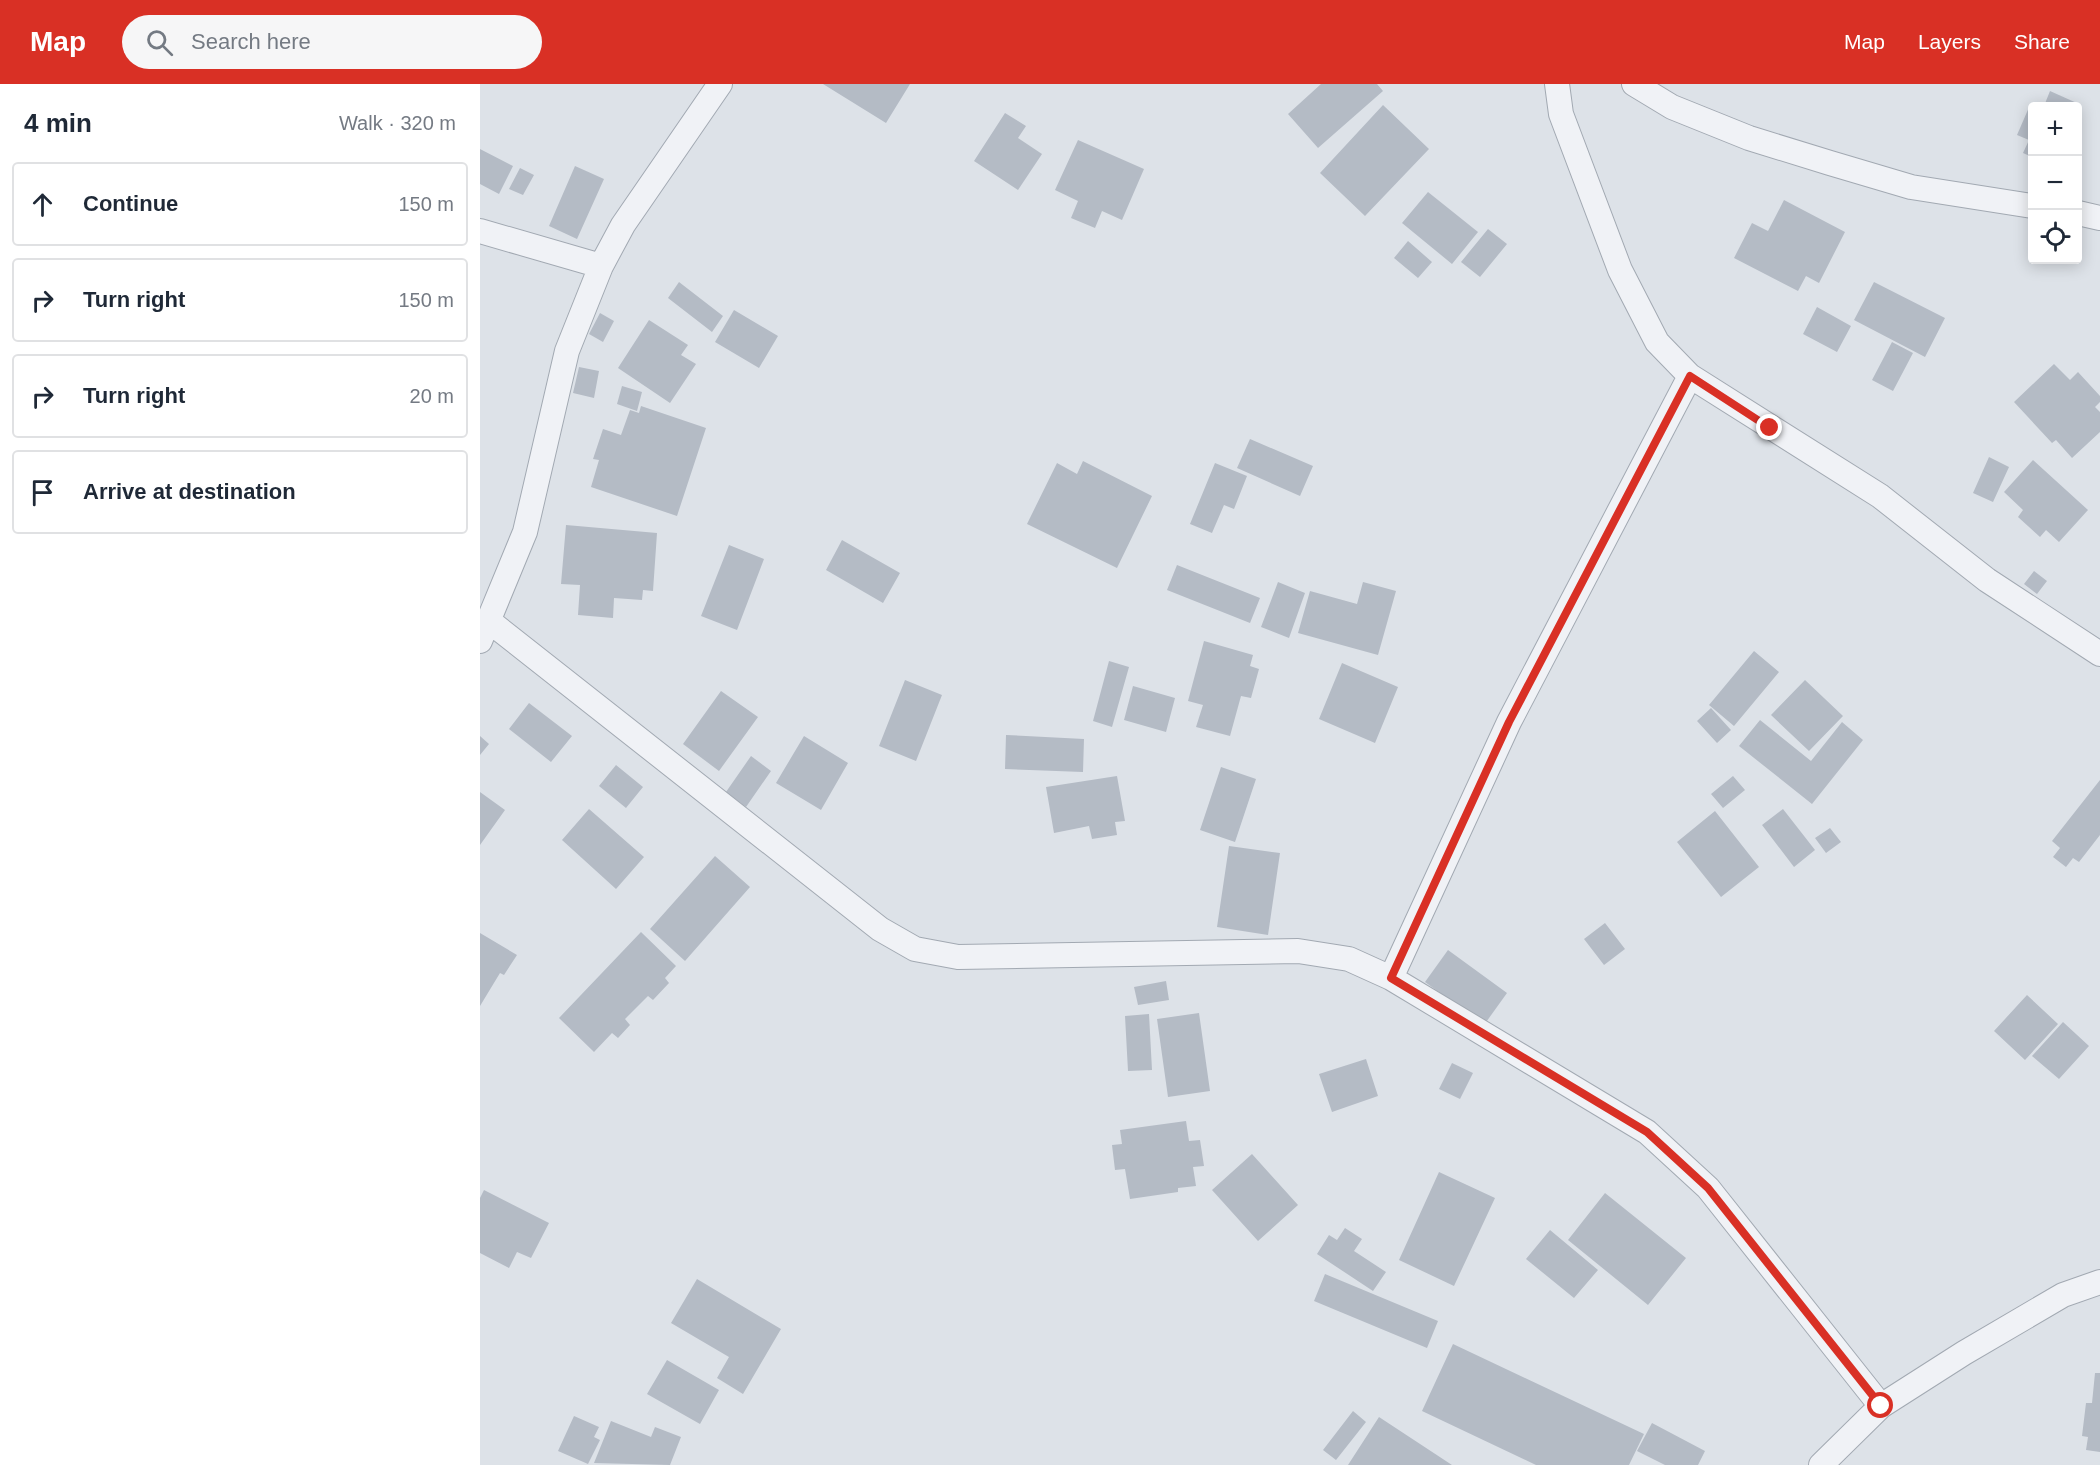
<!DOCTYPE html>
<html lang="en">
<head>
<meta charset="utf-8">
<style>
  :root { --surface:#fff; --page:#f6f6f7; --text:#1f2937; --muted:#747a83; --line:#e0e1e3; --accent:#d93025 }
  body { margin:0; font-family:Helvetica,sans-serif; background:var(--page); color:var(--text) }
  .controls { position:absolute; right:18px; top:18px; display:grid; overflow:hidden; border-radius:6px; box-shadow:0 3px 15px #0003 }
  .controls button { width:54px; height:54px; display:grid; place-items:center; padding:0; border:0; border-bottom:2px solid var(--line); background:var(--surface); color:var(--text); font:30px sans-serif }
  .stop { position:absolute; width:18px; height:18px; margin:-14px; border:4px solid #d93025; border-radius:50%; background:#fff }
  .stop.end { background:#d93025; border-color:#fff; box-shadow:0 2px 6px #0008 }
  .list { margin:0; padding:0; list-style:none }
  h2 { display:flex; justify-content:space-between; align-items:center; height:78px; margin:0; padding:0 24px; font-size:26px }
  h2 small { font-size:20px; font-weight:400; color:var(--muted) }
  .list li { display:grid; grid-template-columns:39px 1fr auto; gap:18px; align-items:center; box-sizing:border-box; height:84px; margin:0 12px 12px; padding:0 12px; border:2px solid var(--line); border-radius:6px }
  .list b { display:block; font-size:22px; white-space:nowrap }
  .list em { font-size:20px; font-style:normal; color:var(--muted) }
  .icon { flex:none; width:33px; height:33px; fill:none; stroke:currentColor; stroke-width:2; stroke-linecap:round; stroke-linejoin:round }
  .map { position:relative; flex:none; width:1620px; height:1381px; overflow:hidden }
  header { display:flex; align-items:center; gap:36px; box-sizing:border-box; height:84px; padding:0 30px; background:var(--accent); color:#fff }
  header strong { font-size:28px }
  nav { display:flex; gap:33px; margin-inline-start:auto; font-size:21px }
  .search { width:420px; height:54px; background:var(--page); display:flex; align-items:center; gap:15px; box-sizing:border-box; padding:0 21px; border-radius:33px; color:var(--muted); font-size:22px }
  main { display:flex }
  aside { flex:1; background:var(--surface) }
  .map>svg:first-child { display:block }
</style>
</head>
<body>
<header>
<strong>Map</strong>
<div class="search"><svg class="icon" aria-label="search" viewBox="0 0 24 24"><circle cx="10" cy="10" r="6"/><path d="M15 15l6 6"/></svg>Search here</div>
<nav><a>Map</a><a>Layers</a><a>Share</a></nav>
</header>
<main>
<aside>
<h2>4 min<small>Walk · 320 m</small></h2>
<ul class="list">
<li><svg class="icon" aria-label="ahead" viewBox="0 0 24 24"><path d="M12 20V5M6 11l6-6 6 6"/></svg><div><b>Continue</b></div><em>150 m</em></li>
<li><svg class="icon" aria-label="right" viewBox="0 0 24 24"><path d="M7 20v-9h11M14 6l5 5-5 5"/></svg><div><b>Turn right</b></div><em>150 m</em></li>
<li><svg class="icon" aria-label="right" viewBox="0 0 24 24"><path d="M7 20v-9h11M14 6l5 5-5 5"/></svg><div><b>Turn right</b></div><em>20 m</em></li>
<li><svg class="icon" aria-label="arrive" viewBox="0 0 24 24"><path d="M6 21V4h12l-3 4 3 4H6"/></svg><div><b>Arrive at destination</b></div></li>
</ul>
</aside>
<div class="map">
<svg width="1620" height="1381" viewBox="0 0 1620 1381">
  <rect width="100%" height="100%" fill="#dde2e8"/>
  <path fill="#b4bbc5" d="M343,0H430L406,39Z
    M841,0H897L903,7L838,64L808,30Z
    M1570,7L1599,20L1598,22H1564Z
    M903,21L949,65L885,132L840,89Z
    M1550,21L1552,22V73L1543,69L1549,56L1537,51Z
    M525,29L546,42L538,54L562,70L538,106L494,77Z
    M598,56L664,85L642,136L622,127L615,144L591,134L598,117L575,106Z
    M0,65L33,82L19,110L0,100Z
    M95,82L124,95L97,155L69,142Z
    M40,84L54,91L43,111L29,105Z
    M948,108L998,148L972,180L922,139Z
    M1304,116L1365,148L1339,199L1326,192L1318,207L1254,174L1272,139L1288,147Z
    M1008,145L1027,160L1000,193L981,178Z
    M928,157L952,178L938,194L914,174Z
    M199,198L243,232L232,248L188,214Z
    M1394,198L1465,234L1445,273L1374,236Z
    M1337,223L1371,242L1357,268L1323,250Z
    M254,226L298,252L279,284L235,258Z
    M120,229L134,237L123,258L109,250Z
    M169,236L208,261L201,271L216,280L190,319L138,284Z
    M1412,258L1433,269L1413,307L1392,296Z
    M1574,280L1590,296L1598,288L1620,312V318L1615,323L1620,328V348L1592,374L1576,356L1572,359L1534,318Z
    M99,283L119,287L114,314L93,309Z
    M142,302L162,308L157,327L137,320Z
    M161,322L226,344L197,432L111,403L119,376L113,375L123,345L141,351L150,326L159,329Z
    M770,355L833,382L820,412L757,384Z
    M1509,373L1529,383L1513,418L1493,409Z
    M1553,376L1608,426L1579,458L1566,446L1560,453L1538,433L1543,426L1524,408Z
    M603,377L672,412L637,484L547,440L577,379L597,390Z
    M735,379L767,392L754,425L744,421L732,449L710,440Z
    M86,441L177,449L173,507L163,506L162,516L134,514L133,534L98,531L100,501L81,500Z
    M362,456L420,489L403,519L346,486Z
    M249,461L284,475L257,546L221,532Z
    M697,481L780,514L770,539L687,506Z
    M1554,487L1567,497L1557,510L1544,500Z
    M798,498L825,509L809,554L781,543Z
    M883,498L916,507L898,571L818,549L830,507L877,520Z
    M724,557L773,571L770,582L779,585L771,614L761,612L750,652L716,643L723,621L708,617Z
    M1274,567L1299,588L1254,642L1229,621Z
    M629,577L649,583L632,643L613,637Z
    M862,579L918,603L895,659L839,635Z
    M425,596L462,611L436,677L399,662Z
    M1325,596L1363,632L1329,667L1291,631Z
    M653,602L695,614L686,648L644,636Z
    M241,607L278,633L239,687L203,660Z
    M49,619L92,652L71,678L29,645Z
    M1231,624L1251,646L1237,659L1217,637Z
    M1280,636L1331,677L1362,638L1383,656L1332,720L1259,662Z
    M526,651L604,655L603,688L525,685Z
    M0,652L9,660L0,671Z
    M324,652L368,679L341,726L296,699Z
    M271,672L291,687L266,723L246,708Z
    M136,681L163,703L146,724L119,702Z
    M741,683L776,695L755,758L720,746Z
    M637,692L645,737L635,738L637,751L612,755L609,742L574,749L566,703Z
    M1253,692L1265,706L1243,724L1231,710Z
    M1620,696V751L1599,778L1593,774L1586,783L1573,773L1580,764L1572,757Z
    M0,708L25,726L0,761Z
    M109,725L164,773L136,805L82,756Z
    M1303,725L1335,766L1314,783L1282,741Z
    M1235,727L1279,783L1241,813L1197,758Z
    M1350,744L1361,758L1346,769L1335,754Z
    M749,762L800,769L788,851L737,843Z
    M235,772L270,803L205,877L170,845Z
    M1125,839L1145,865L1124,881L1104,855Z
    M161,848L196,882L185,894L189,899L173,916L168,912L145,935L150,941L138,954L132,949L114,968L79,934Z
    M0,849L37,871L24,891L20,889L0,922Z
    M968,866L1027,909L1004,941L945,898Z
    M686,897L689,916L658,921L654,903Z
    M1547,911L1578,940L1545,976L1514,947Z
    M719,929L730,1007L688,1013L677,935Z
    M669,930L672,986L648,987L645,932Z
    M1583,938L1609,962L1579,995L1552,972Z
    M886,975L898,1012L852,1028L839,990Z
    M972,979L993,989L980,1015L959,1005Z
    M706,1037L709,1057L720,1056L724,1082L713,1083L716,1102L698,1104V1108L650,1115L645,1085L635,1086L632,1061L642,1060L640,1046Z
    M772,1070L818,1121L778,1157L732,1106Z
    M959,1088L1015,1114L974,1202L919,1176Z
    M4,1106L69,1139L51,1174L37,1168L29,1184L0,1169V1114Z
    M1125,1109L1206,1174L1168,1221L1088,1156Z
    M865,1144L882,1155L874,1167L906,1188L893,1207L837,1170L849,1151L857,1156Z
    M1070,1146L1118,1186L1094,1214L1046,1175Z
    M845,1190L958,1237L947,1264L834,1217Z
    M217,1195L301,1245L263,1310L237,1294L249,1273L191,1239Z
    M973,1260L1164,1350L1149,1381H1056L942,1327Z
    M187,1276L239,1306L220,1340L167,1310Z
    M1615,1289H1620V1368L1606,1366L1608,1353L1602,1352L1606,1319H1612Z
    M873,1327L886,1338L856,1376L843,1366Z
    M94,1332L119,1343L114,1353L120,1356L108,1380L78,1367Z
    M899,1333L972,1381H868Z
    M131,1337L171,1353L175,1343L201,1353L190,1381L114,1379Z
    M1172,1339L1225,1367L1218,1381H1185L1157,1367Z"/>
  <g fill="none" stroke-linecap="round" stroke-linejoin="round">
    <defs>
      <path id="street" d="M1077,0L1081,30L1140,186L1177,258L1210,292L1400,412L1507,496L1620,570
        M1154,0L1192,23L1269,54L1350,79L1431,103L1552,122
        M1598,129L1620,134
        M0,147L121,182
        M9,537L400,845L435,865L478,873L818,867L869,875L911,894L1167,1048L1228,1104L1401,1322
        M0,557L45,448L87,267L121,182L143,141L240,0
        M911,894L1029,638L1210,292
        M1341,1381L1401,1322L1484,1269L1583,1211L1620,1198"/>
    </defs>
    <use href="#street" stroke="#a2a9b2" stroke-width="26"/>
    <use href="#street" stroke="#f0f2f6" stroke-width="24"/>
  </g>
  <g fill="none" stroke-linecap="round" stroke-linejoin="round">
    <path stroke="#d93025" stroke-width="8" d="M1290,344L1210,292L1029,638L911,894L1167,1048L1228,1104L1401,1322"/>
  </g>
</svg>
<div class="controls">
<button>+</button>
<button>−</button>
<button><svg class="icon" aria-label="locate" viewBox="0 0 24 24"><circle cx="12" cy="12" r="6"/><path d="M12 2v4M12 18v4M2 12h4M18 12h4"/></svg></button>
</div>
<div class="stop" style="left:1401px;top:1322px"></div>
<div class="stop end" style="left:1290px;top:344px"></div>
</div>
</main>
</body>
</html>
